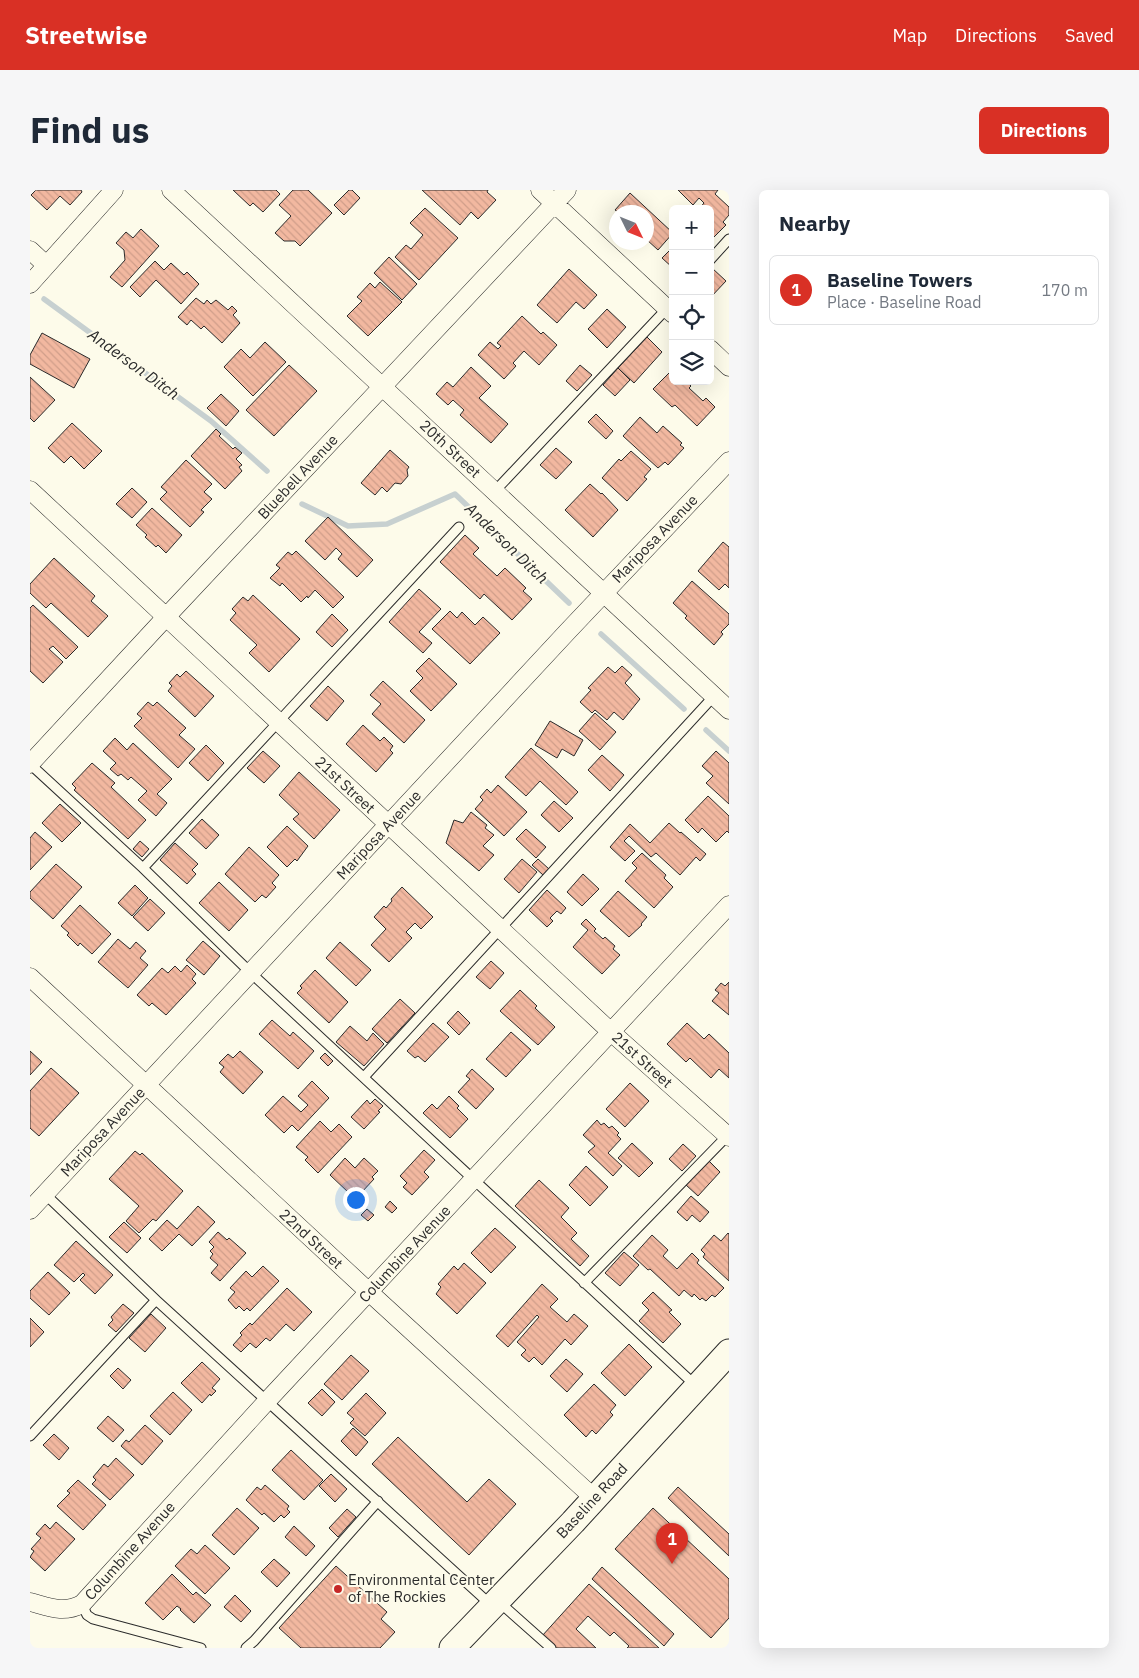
<!DOCTYPE html>
<html lang="en">
<head>
<meta charset="utf-8">
<style>
  :root { --surface:#fff; --page:#f6f6f7; --text:#1f2937; --muted:#747a83; --line:#e0e1e3; --accent:#d93025 }
  body { margin:0; font-family:"IBM Plex Sans",sans-serif; background:var(--page); color:var(--text) }
  .controls { position:absolute; right:15px; top:15px; display:grid; overflow:hidden; border-radius:8px; box-shadow:0 5px 20px #0002 }
  .controls button { width:45px; height:45px; display:grid; place-items:center; padding:0; border:0; border-bottom:1px solid var(--line); background:var(--surface); color:var(--text); font:25px sans-serif }
  .compass { position:absolute; left:579px; top:15px; width:45px; height:45px; border-radius:50%; background:var(--surface); box-shadow:0 5px 20px #0002; rotate:133deg }
  .you { position:absolute; left:325px; top:1009px; width:18px; height:18px; margin:-12px; border:4px solid #fff; border-radius:50%; background:#1a73e8; box-shadow:0 0 0 8px #1a73e833 }
  .badge { display:grid; place-items:center; width:32px; height:32px; border-radius:50%; background:var(--accent); color:#fff; font-size:16px; font-weight:700 }
  .pin { position:absolute; translate:-50% -41px; filter:drop-shadow(0 1px 2px #0008) }
  .pin::after { content:''; position:absolute; top:26px; width:18px; height:15px; background:inherit; clip-path:polygon(0 0,100% 0,50% 100%) }
  .list { margin:0; padding:0; list-style:none }
  h2 { display:flex; justify-content:space-between; align-items:center; height:65px; margin:0; padding:0 20px; font-size:21px }
  h2 small { font-size:16px; font-weight:400; color:var(--muted) }
  .list li { display:grid; grid-template-columns:32px 1fr auto; gap:15px; align-items:center; box-sizing:border-box; height:70px; margin:0 10px 10px; padding:0 10px; border:1px solid var(--line); border-radius:8px }
  .list b { display:block; font-size:19px; white-space:nowrap }
  .list p { margin:0; font-size:16px; white-space:nowrap; color:var(--muted) }
  .list em { font-size:16px; font-style:normal; color:var(--muted) }
  .icon { flex:none; width:28px; height:28px; fill:none; stroke:currentColor; stroke-width:2; stroke-linecap:round; stroke-linejoin:round }
  .map { position:relative; flex:none; width:699px; height:1458px; overflow:hidden; border-radius:8px }
  header { display:flex; align-items:center; gap:30px; box-sizing:border-box; height:70px; padding:0 25px; background:var(--accent); color:#fff }
  header strong { font-size:24px }
  nav { display:flex; gap:28px; margin-inline-start:auto; font-size:18px }
  .intro { display:flex; align-items:center; justify-content:space-between; box-sizing:border-box; height:120px; padding:0 30px }
  h1 { margin:0; font-size:35px }
  .button { padding:12px 22px; border-radius:8px; background:var(--accent); color:#fff; font-size:18px; font-weight:700 }
  main { display:flex; gap:30px; padding:0 30px }
  aside { flex:1; background:var(--surface); border-radius:8px; box-shadow:0 5px 20px #0002 }
  .map>svg:first-child { display:block }
</style>
</head>
<body>
<header>
<strong>Streetwise</strong>
<nav><a>Map</a><a>Directions</a><a>Saved</a></nav>
</header>
<div class="intro"><h1>Find us</h1><a class="button">Directions</a></div>
<main>
<div class="map">
<svg width="699" height="1458" viewBox="0 0 699 1458">
  <defs>
    <pattern id="building-back-hatch" width="6" height="6" patternUnits="userSpaceOnUse" patternTransform="scale(1.25)"><rect width="6" height="6" fill="#f2b8a0"/><path d="M-1 5l2 2M0 0l6 6M5-1l2 2" fill="none" stroke="#d09e8a"/></pattern>
  </defs>
  <rect width="100%" height="100%" fill="#fdfbea"/>
  <g fill="none" stroke-linecap="round" stroke-linejoin="round">
    <path stroke="#c7d0d0" stroke-width="5.5" d="M14,109L181,231L237,281
      M272,314L318,336L357,334L425,304L539,413
      M571,444L654,519
      M676,540L699,561"/>
  </g>
  <path fill="url(#building-back-hatch)" stroke="#2b2b2b" d="M6,0H51L52,2L40,15L30,6L17,20L1,5Z
    M203,0H246L250,4L233,22L223,13L220,16Z
    M263,0H278L302,23L270,56L265,51H254L245,43L261,26L249,15Z
    M319,0H322L330,8L314,25L304,15Z
    M392,0H458L457,2L466,10L448,29L441,22L430,35Z
    M648,0H688L685,4L699,17V25L693,32L696,35L681,50L680,19H669L674,13L669,8L663,15Z
    M600,3L643,43L628,60L616,49V22H588L585,20Z
    M395,18L428,48L389,90L365,67L376,55L381,59L393,45L380,33Z
    M111,39L129,56L92,97L80,87L95,70L94,60L86,53L96,42L103,48Z
    M643,57V78L632,68Z
    M359,67L387,94L372,110L344,83Z
    M125,71L134,80L141,73L154,85L157,82L169,94L151,114L126,90L110,107L100,97Z
    M682,78L696,91L680,108V80Z
    M539,79L567,105L554,119L546,112L527,133L507,115Z
    M350,92L372,112L338,146L317,126L332,111L327,107L340,93L345,98Z
    M166,108L174,114L177,110L181,114L186,110L198,120L202,116L207,121L203,125L210,133L192,153L174,136L171,139L161,130L157,135L148,127Z
    M577,119L596,137L577,158L558,139Z
    M492,126L511,144L513,142L527,155L509,175L494,161L483,173L486,176L474,189L448,165L460,152L468,159L471,156L467,153Z
    M12,143L60,169L44,198L0,174V165Z
    M617,147L632,162L604,193L588,178Z
    M235,152L256,172L223,206L194,177L211,159L220,168Z
    M259,175L287,201L244,246L216,220Z
    M550,175L562,185L547,201L536,191Z
    M441,177L461,196L449,208L478,234L461,253L430,225L434,220L423,210L418,215L406,204L417,192L423,197Z
    M588,178L600,190L585,206L573,195Z
    M643,179V191H656L661,196L659,198L673,211L676,208L685,217L667,236L645,215L642,217L623,199Z
    M0,187L25,210L4,232L0,228Z
    M191,204L209,221L196,236L177,218Z
    M566,224L583,241L576,249L558,232Z
    M610,227L627,243L633,236L652,253L650,255L654,258L638,275L635,272L628,278L593,246Z
    M42,233L72,261L54,279L41,266L34,273L18,258Z
    M186,239L191,244L189,246L203,259L205,257L212,263L206,269L212,275L209,277L212,281L195,299L161,266Z
    M526,258L542,272L526,289L510,275Z
    M360,260L379,277L377,280L378,286L371,294L365,293L357,302L352,297L345,305L331,293Z
    M601,261L621,279L614,287L617,289L597,311L572,288L589,269L591,271Z
    M156,270L182,294L174,302L182,309L171,320L174,322L160,337L130,309L137,302L131,297Z
    M560,294L571,304L572,303L588,320L563,347L535,320Z
    M102,298L117,312L102,328L86,314Z
    M122,318L152,345L136,363L128,355L126,357L115,347L117,345L106,335Z
    M298,327L343,370L327,387L308,369L312,364L306,358L295,370L275,351Z
    M435,345L449,358L443,364L467,386L475,378L496,398L493,401L502,409L482,430L454,404L450,409L410,372Z
    M693,352L699,357V398L695,394L689,400L668,381Z
    M266,361L314,407L303,418L285,400L278,408L277,406L271,412L252,393L250,396L240,388L250,378L246,375L258,362L262,365Z
    M24,368L65,406L61,411L78,426L58,447L21,413L16,418L0,403V394Z
    M662,391L699,424V434L691,442L693,444L684,455L655,428L657,426L643,413Z
    M389,399L411,419L389,442L402,453L393,463L359,432Z
    M223,405L270,449L239,482L219,463L227,455L200,430L206,423L202,419L213,407L218,411Z
    M3,415L48,457L36,469L23,456L19,459L33,472L13,493L0,481V418Z
    M420,421L427,428L432,422L445,435L453,427L470,443L440,474L402,439Z
    M302,424L318,440L302,457L286,442Z
    M399,468L427,494L401,521L380,501L393,488L386,481Z
    M592,476L602,485L595,493L610,509L593,530L584,522L577,530L565,520L562,523L550,512L561,500L558,498L578,477L585,483Z
    M156,481L184,506L165,527L138,501L142,496L139,493L147,484L150,487Z
    M353,491L395,530L374,553L342,524L351,514L340,505Z
    M298,496L314,511L297,531L280,516Z
    M118,512L123,516L127,512L156,538L149,545L165,559L148,578L104,536L112,528L107,524Z
    M565,523L586,542L570,560L549,541Z
    M520,531L553,550L544,566L532,559L527,568L505,555Z
    M333,535L350,551L354,547L363,556L360,560L363,563L346,582L316,554Z
    M85,548L97,560L103,553L142,589L127,604L137,613L126,626L108,610L117,601L101,587L98,590L91,584L88,586L80,579L86,573L73,561Z
    M176,555L194,573L178,591L159,573Z
    M501,558L548,602L536,615L510,591L496,606L475,587Z
    M233,561L250,576L234,593L217,578Z
    M686,561L699,573V614L676,593L683,586L672,576Z
    M572,565L594,585L580,601L558,580Z
    M62,573L85,593L81,597L116,630L98,649L44,600L46,598L42,594Z
    M269,582L310,620L284,649L263,629L269,624L249,605Z
    M468,595L497,622L474,646L445,619L453,610L450,607L457,599L461,603Z
    M678,606L699,626V643L697,641L686,652L672,638L668,643L655,630Z
    M524,611L543,628L529,642L511,625Z
    M30,614L51,633L32,652L12,633Z
    M441,622L457,635L455,638L464,645L453,656L464,665L449,681L416,653L424,630L433,633Z
    M172,629L189,645L176,659L159,643Z
    M639,633L650,643L651,642L676,664L670,671L666,667L650,685L626,663L621,667L599,646L594,651L605,661L595,671L580,657L600,634L620,653Z
    M257,636L278,656L267,671L265,669L257,677L237,657Z
    M496,639L516,657L506,668L486,649Z
    M5,642L22,657L0,680V648Z
    M110,651L119,659L112,667L103,659Z
    M145,653L168,674L162,680L166,684L157,694L130,670Z
    M219,657L249,685L242,693L246,697L236,708L232,705L225,712L195,684Z
    M612,663L636,685L634,688L643,697L624,718L595,691L607,678L602,673Z
    M492,669L507,682L489,703L474,689Z
    M508,669L519,679L513,685L502,675Z
    M26,674L52,697L23,729L0,708V702Z
    M553,684L569,699L552,716L537,702Z
    M189,692L218,720L199,741L169,713Z
    M105,695L118,708L102,726L88,713Z
    M372,697L403,727L391,739L385,733L376,742L382,748L359,772L341,755L356,739L344,727L354,716L356,718L362,711L361,709Z
    M517,700L536,718L531,724L527,721L520,728L523,731L517,737L499,720Z
    M588,701L617,727L611,734L612,735L599,747L570,721Z
    M120,709L135,723L118,741L103,727Z
    M50,715L81,744L62,764L50,753L48,756L37,745L39,743L31,736Z
    M556,729L566,739L564,741L573,749L575,747L585,756L583,759L590,765L572,784L543,757L558,740L551,734Z
    M88,749L100,759L106,752L116,761L110,768L118,775L98,798L68,772Z
    M173,751L190,766L174,785L156,770Z
    M310,752L341,780L326,796L296,768Z
    M461,771L474,783L460,799L446,787Z
    M157,775L166,784L162,789L166,793L136,825L122,813L119,816L107,805L132,778L138,783L145,776L151,782Z
    M285,780L318,812L299,833L267,803L272,798L270,796Z
    M699,792V825L682,811L689,803L685,800L691,793L695,796Z
    M490,800L507,816L505,818L525,837L508,855L470,821Z
    M370,809L385,823L357,853L342,839Z
    M428,821L440,833L429,845L417,833Z
    M242,830L260,846L263,842L284,861L268,879L229,844Z
    M403,833L419,847L395,872L388,866L385,868L377,861Z
    M657,833L674,849L679,844L699,863V888L689,879L681,888L660,868L656,872L637,854Z
    M320,836L337,851L343,843L354,854L334,876L306,852Z
    M481,842L501,860L476,887L456,869Z
    M0,861L12,872L0,885Z
    M210,861L233,882L213,904L190,882L194,877L189,873L198,864L203,868Z
    M295,863L303,871L298,876L290,868Z
    M21,878L49,903L9,946L0,938V901Z
    M442,879L464,899L446,919L428,902L440,889L436,886Z
    M282,891L299,908L268,941L262,935L254,943L235,925L253,906L271,922L278,915L268,906Z
    M600,893L619,911L595,937L576,919Z
    M419,906L429,916L427,918L438,929L420,948L393,923L402,914L407,919Z
    M345,909L353,916L348,921L350,922L334,939L321,927L337,910L340,914Z
    M567,930L571,935L574,933L579,938L582,936L589,943L587,945L591,949L578,963L592,976L583,986L558,962L565,956L553,945Z
    M290,931L301,942L309,934L322,947L288,983L275,970L278,967L266,957Z
    M602,953L623,973L609,987L588,968Z
    M653,954L666,966L652,981L639,969Z
    M394,960L405,970L394,982L399,987L382,1005L373,997L377,993L370,986Z
    M105,961L110,965L112,963L153,1001L126,1031L123,1029L109,1043L96,1031L109,1016L79,989Z
    M315,968L325,978L334,968L348,981L342,987L344,989L331,1003L325,997L319,1003L300,985Z
    M679,971L690,982L668,1006L656,995Z
    M556,976L578,997L560,1016L539,995Z
    M509,990L539,1018L531,1027L547,1043L541,1049L559,1066L550,1076L485,1016Z
    M661,1006L679,1022L670,1032L662,1025L657,1031L647,1022Z
    M360,1011L367,1018L362,1023L355,1017Z
    M168,1016L185,1032L162,1056L149,1044L132,1061L119,1049L137,1030L147,1039Z
    M337,1019L344,1025L338,1031L331,1025Z
    M94,1032L111,1048L97,1063L79,1047Z
    M465,1038L486,1057L461,1083L441,1063Z
    M188,1042L197,1050L199,1048L216,1063L190,1091L181,1083L188,1075L180,1068L183,1064L180,1061L184,1057L179,1052Z
    M698,1043L699,1044V1091L673,1067L675,1064L671,1060L684,1045L691,1051Z
    M622,1045L638,1060L633,1066L647,1079L662,1063L669,1070L667,1073L694,1098L685,1107L682,1105L676,1111L672,1108L670,1110L664,1104L662,1107L654,1100L649,1106L620,1079L618,1080L603,1066Z
    M46,1051L83,1085L65,1104L50,1090L55,1085L53,1083L44,1092L24,1075Z
    M594,1062L609,1075L590,1096L575,1083Z
    M434,1073L456,1093L427,1124L406,1104L411,1097L408,1094L424,1076L428,1080Z
    M233,1076L249,1091L220,1121L217,1118L214,1121L209,1116L206,1119L198,1110L205,1102L200,1098L216,1081L222,1087Z
    M18,1082L40,1103L19,1125L0,1108V1101Z
    M512,1094L528,1109L520,1117L537,1132L544,1124L558,1136L541,1155L535,1149L512,1175L504,1167L499,1172L491,1165L496,1160L487,1152L509,1127L507,1125L478,1157L466,1146Z
    M257,1098L282,1122L264,1141L256,1134L240,1151L236,1148L226,1158L220,1153L211,1162L203,1155L212,1145L210,1143L220,1133L222,1135Z
    M623,1102L642,1120L639,1122L651,1134L633,1153L609,1131L619,1120L612,1113Z
    M93,1114L104,1123L86,1142L78,1135L83,1130L81,1127Z
    M121,1124L136,1138L115,1162L99,1148Z
    M0,1128L14,1142L0,1157Z
    M599,1154L622,1177L595,1206L571,1183Z
    M321,1165L339,1181L312,1210L294,1194Z
    M536,1169L553,1184L537,1202L520,1186Z
    M172,1172L190,1189L182,1198L186,1201L181,1206L180,1204L172,1213L151,1193Z
    M88,1178L101,1190L93,1199L80,1186Z
    M564,1194L586,1215L580,1222L583,1225L566,1244L562,1240L556,1247L534,1225Z
    M292,1199L305,1212L292,1226L278,1213Z
    M143,1202L162,1220L140,1245L120,1226Z
    M336,1203L356,1223L335,1246L320,1233L324,1229L317,1223Z
    M78,1226L94,1240L83,1252L67,1238Z
    M115,1235L133,1251L112,1275L91,1256L96,1250L99,1252Z
    M323,1238L338,1252L326,1266L311,1251Z
    M24,1244L39,1258L29,1270L13,1255Z
    M368,1247L437,1312L459,1289L486,1314L439,1365L342,1274Z
    M261,1260L293,1290L274,1310L242,1280Z
    M86,1268L104,1285L80,1310L62,1294L66,1290L63,1287L74,1274L78,1277Z
    M301,1284L317,1299L305,1312L289,1296Z
    M48,1290L76,1315L53,1340L27,1316L40,1303L37,1301Z
    M235,1295L259,1316L257,1319L260,1322L254,1328L251,1325L244,1332L234,1323L232,1325L216,1310L227,1297L231,1300Z
    M648,1297L699,1344V1366L638,1308Z
    M207,1318L229,1338L204,1365L182,1345Z
    M623,1318L699,1389V1428L681,1448L585,1359Z
    M317,1319L326,1327L308,1347L299,1338Z
    M26,1332L45,1349L15,1381L0,1367L4,1361L1,1359L11,1348L6,1344L15,1334L20,1339Z
    M264,1336L285,1356L276,1366L255,1347Z
    M175,1355L200,1378L175,1404L145,1376L161,1359L167,1364Z
    M244,1369L260,1383L247,1397L231,1382Z
    M306,1376L357,1422L351,1429L365,1442L350,1458H271L249,1438Z
    M572,1377L644,1444L634,1456L562,1389Z
    M142,1384L163,1405L166,1402L181,1415L164,1433L150,1420L151,1419L147,1416L133,1430L115,1413Z
    M559,1394L629,1458H597L599,1456L584,1442L580,1446L558,1426L546,1439L566,1458H525L512,1446Z
    M205,1405L221,1421L211,1432L194,1417Z"/>
  <g fill="none" stroke-linecap="round" stroke-linejoin="round">
    <defs>
      <path id="lane" d="M680,70L699,49
        M465,301L643,112
        M0,574L113,678L221,783L665,1195
        M113,678L429,337
        M334,887L684,506
        M15,1004L126,1110L461,1415
        M554,1093L699,944
        M0,1246L126,1110
        M468,1411L521,1458
        M52,1414L57,1425L63,1429L171,1458
        M216,1458L224,1451L348,1311"/>
      <path id="street" d="M141,0L699,520
        M510,0L643,124
        M0,60L16,75
        M0,94L84,0
        M680,159L699,177
        M0,300L581,842L699,947
        M0,574L136,427L537,0
        M0,787L339,1102L565,1309
        M0,1020L538,441L699,271
        M0,1412C19,1417 33,1424 52,1414L237,1211L699,715"/>
      <path id="secondary" d="M422,1458L543,1332L699,1162"/>
    </defs>
    <use href="#lane" stroke="#2b2b2b" stroke-width="11"/>
    <use href="#street" stroke="#2b2b2b" stroke-width="19"/>
    <use href="#secondary" stroke="#2b2b2b" stroke-width="27"/>
    <use href="#lane" stroke="#fdfbea" stroke-width="9"/>
    <use href="#street" stroke="#fdfbea" stroke-width="18"/>
    <use href="#secondary" stroke="#fdfbea" stroke-width="25"/>
  </g>
  <circle fill="#c62828" stroke="#fdfbea" stroke-width="2" cx="308" cy="1399" r="5"/>
  <g text-anchor="middle" stroke-width="4" stroke-linejoin="round" paint-order="stroke">
    <g font-size="15" fill="#2b2b2b" stroke="#fdfbea">
      <text transform="translate(420 259) rotate(43)" y="5">20th Street</text>
      <text transform="translate(268 287) rotate(-47)" y="5">Bluebell Avenue</text>
      <text transform="translate(625 349) rotate(-46)" y="5">Mariposa Avenue</text>
      <text transform="translate(315 595) rotate(43)" y="5">21st Street</text>
      <text transform="translate(349 645) rotate(-47)" y="5">Mariposa Avenue</text>
      <text transform="translate(612 870) rotate(42)" y="5">21st Street</text>
      <text transform="translate(73 942) rotate(-47)" y="5">Mariposa Avenue</text>
      <text transform="translate(281 1049) rotate(43)" y="5">22nd Street</text>
      <text transform="translate(375 1064) rotate(-47)" y="5">Columbine Avenue</text>
      <text transform="translate(562 1311) rotate(-47)" y="5">Baseline Road</text>
      <text transform="translate(100 1361) rotate(-48)" y="5">Columbine Avenue</text>
    </g>
    <g font-size="15" fill="#2b2b2b" stroke="#fdfbea" text-anchor="start">
      <text x="318" y="1395">Environmental Center<tspan x="318" dy="17">of The Rockies</tspan></text>
    </g>
    <g font-size="16" font-style="italic" fill="#2b2b2b" stroke="#fdfbea">
      <text transform="translate(104 174) rotate(36)" y="6">Anderson Ditch</text>
      <text transform="translate(477 353) rotate(44)" y="6">Anderson Ditch</text>
    </g>
  </g>
</svg>
<div class="controls">
<button>+</button>
<button>−</button>
<button><svg class="icon" aria-label="locate" viewBox="0 0 24 24"><circle cx="12" cy="12" r="6"/><path d="M12 2v4M12 18v4M2 12h4M18 12h4"/></svg></button>
<button><svg class="icon" aria-label="layers" viewBox="0 0 24 24"><path d="M12 4l9 5-9 5-9-5zM3 14l9 5 9-5"/></svg></button>
</div>
<svg class="compass" viewBox="-18 -18 36 36"><path d="M0-13l5 13h-10z" fill="#e53935"/><path d="M0 13l5-13h-10z" fill="#747a83"/></svg>
<div class="you"></div>
<div class="pin badge" style="left:642px;top:1374px">1</div>
</div>
<aside>
<h2>Nearby<small></small></h2>
<ul class="list">
<li><span class="badge">1</span><div><b>Baseline Towers</b><p>Place · Baseline Road</p></div><em>170 m</em></li>
</ul>
</aside>
</main>
</body>
</html>
